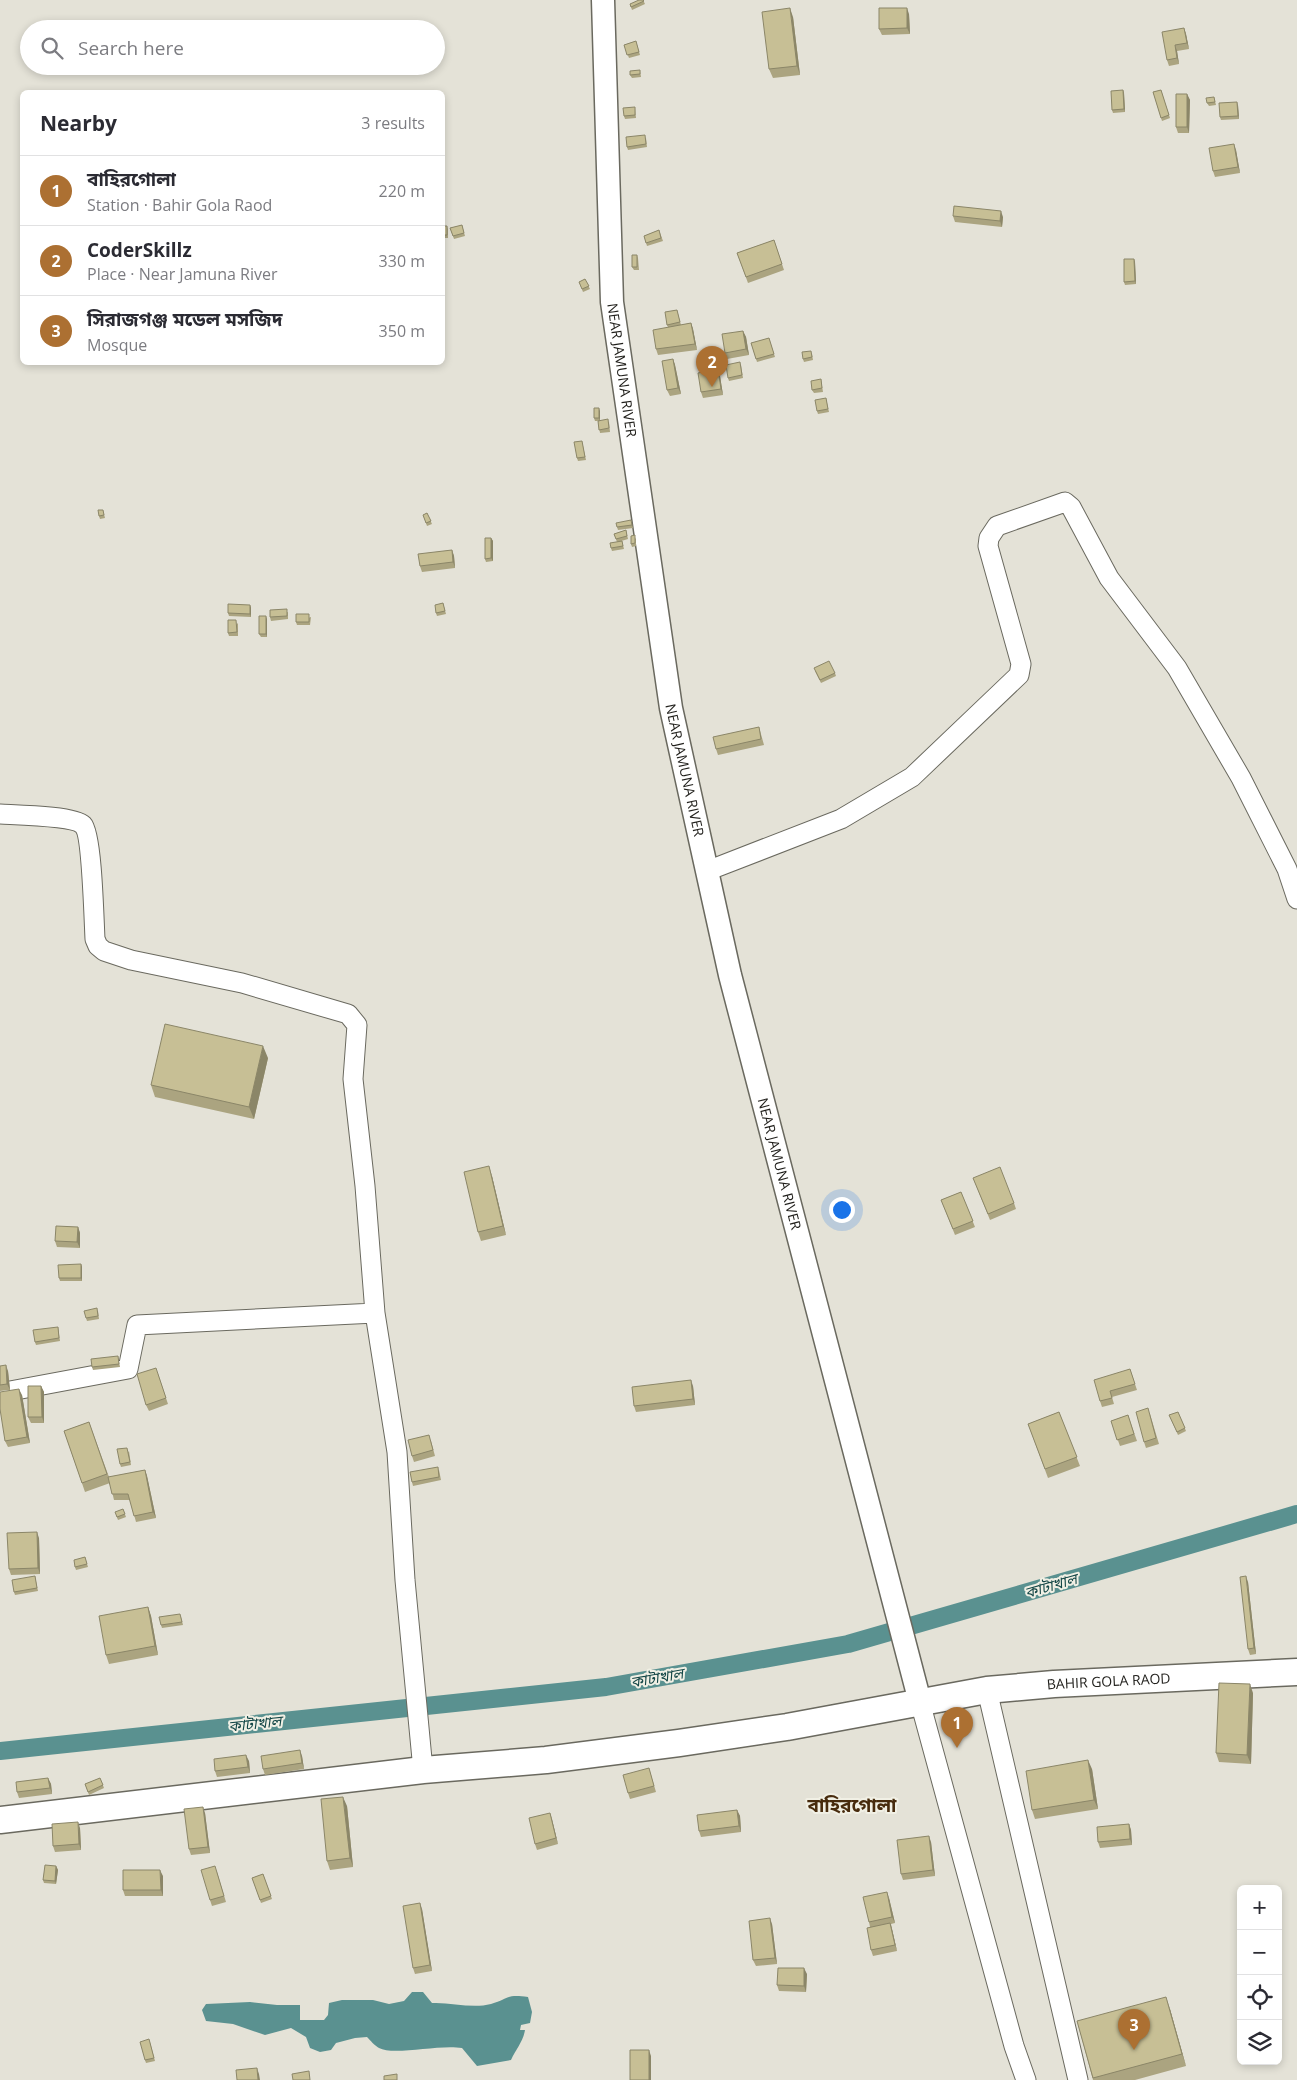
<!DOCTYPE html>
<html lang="en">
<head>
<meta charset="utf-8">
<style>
  :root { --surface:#fff; --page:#f2f2f3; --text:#2b2b33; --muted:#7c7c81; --line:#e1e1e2; --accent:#ac7032 }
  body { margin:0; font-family:"Open Sans","Noto Sans Bengali",sans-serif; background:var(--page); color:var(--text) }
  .controls { position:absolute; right:15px; bottom:15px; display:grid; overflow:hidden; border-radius:8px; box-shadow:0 2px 8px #0003 }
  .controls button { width:45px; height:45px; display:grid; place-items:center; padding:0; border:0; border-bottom:1px solid var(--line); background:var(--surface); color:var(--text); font:25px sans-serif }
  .you { position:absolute; left:841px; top:1209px; width:18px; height:18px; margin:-12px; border:4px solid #fff; border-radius:50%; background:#1a73e8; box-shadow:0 0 0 8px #1a73e833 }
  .badge { display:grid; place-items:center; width:32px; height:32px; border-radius:50%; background:var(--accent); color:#fff; font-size:16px; font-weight:700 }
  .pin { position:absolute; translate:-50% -41px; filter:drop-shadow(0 1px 2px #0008) }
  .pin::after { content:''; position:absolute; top:26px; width:18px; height:15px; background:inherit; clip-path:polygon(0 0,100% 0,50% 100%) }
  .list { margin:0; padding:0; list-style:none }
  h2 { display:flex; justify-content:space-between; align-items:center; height:65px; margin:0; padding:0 20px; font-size:21px }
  h2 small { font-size:16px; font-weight:400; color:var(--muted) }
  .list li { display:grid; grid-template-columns:32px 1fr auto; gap:15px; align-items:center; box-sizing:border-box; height:70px; padding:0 20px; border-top:1px solid var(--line) }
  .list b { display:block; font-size:19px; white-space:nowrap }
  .list p { margin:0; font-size:16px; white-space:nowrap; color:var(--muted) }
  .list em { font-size:16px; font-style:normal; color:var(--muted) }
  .icon { flex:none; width:28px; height:28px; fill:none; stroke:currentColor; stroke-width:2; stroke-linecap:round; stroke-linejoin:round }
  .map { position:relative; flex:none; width:1297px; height:2080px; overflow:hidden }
  .search { position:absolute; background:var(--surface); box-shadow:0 2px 8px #0003; left:20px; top:20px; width:425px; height:55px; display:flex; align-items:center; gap:12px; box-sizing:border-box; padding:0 18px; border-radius:28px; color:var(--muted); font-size:19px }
  .panel { position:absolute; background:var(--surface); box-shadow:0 2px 8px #0003; left:20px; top:90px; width:425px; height:275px; border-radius:8px }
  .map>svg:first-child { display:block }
</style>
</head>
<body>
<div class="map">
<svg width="1297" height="2080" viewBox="0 0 1297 2080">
  <rect width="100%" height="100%" fill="#e4e2d7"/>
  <path fill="#5a9190" d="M412,1992H423L432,2003C451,2002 472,2009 491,2004C509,1999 505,1994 528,1997L532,2012L530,2023L521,2025L520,2030H525C523,2042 516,2049 511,2060L477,2066L462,2048C439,2044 394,2056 379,2048C375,2046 370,2040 367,2037L355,2038L336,2043L331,2050L320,2052L310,2048L306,2037L291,2028L265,2035L233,2024L206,2021L202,2010L206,2004L250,2002L277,2005H300V2020H324L328,2015L329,2003L342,2000H373L389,2004L404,2001Z"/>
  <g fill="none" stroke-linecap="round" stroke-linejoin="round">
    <path stroke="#5a9190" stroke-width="18" d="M0,1751L606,1687L848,1644L1297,1514"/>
    <defs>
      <path id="minor" d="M0,814C15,815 74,816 83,825C92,834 94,921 95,939L98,946L104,951L131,960L242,983L348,1014L357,1025L353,1079L365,1186L375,1313L397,1452L405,1580L423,1770
        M707,871L841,819L912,777L1019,675L1021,664L988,546L989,538L997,526L1065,502L1071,507L1109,578L1177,668L1241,778L1287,869L1297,899
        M0,1393L128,1369L137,1325L375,1313
        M987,1690L1078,2080
        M920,1702L1014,2046L1026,2080"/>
      <g id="tertiary">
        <path id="s1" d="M603,0L612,302L671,708L730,975L920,1702"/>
      </g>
      <g id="secondary">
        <path id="s2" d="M0,1820L423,1770L546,1760L679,1743L787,1727L987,1690L1054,1684L1297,1672"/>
      </g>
    </defs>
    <use href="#minor" stroke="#6a695f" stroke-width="21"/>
    <use href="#tertiary" stroke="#6a695f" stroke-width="25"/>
    <use href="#secondary" stroke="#6a695f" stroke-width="29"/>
    <use href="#minor" stroke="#fff" stroke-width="19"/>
    <use href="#tertiary" stroke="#fff" stroke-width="22"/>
    <use href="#secondary" stroke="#fff" stroke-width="26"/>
  </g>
  <path fill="#aba480" d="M643,0L645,4L632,10L630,4Z
    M909,14L910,34L882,35L879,29Z
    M793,17L800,75L773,78L769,69Z
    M1184,28L1186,34L1189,49L1177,51L1179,64L1169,66L1167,60Z
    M636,41L640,55L629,58L624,45Z
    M640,70L641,77L632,78L630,75Z
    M1123,90L1124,93L1125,112L1113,113L1112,110Z
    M1161,90L1170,118L1162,121L1153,92Z
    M1187,94L1190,100L1189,133H1178L1176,127Z
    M1214,97L1216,105L1209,106L1207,103Z
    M1238,105L1239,119L1221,120L1220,117Z
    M635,107L636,118L625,119L624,116Z
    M646,138L647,147L628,150L627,147Z
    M1236,150L1240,173L1215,177L1213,171Z
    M953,216L1003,217L1002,227L955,222Z
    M462,225L465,236L454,239L450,228Z
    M442,226H447L448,229V238H442Z
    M659,230L663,241L647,246L644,236Z
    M774,240L784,270L748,283L737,253Z
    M637,255L638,258L639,270H634L632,267Z
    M1134,259L1135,262L1136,284L1125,285L1124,282Z
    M585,279L590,289L583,292L579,282Z
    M677,310L681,325L691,323L693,329L697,350L658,355L656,349L668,327L667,325Z
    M743,331L746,337L749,355L727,359L725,353Z
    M769,338L775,357L757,362L751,343Z
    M812,354L813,360L804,362L803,359Z
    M673,359L675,365L681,394L670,396L667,390Z
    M741,365L743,378L729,381L728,378Z
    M720,376L723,395L703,398L701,392Z
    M821,379L823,392L814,393L812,390Z
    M826,398L829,412L818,414L817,411Z
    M600,411V421L609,422L610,432L600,433L598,421H595L594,418Z
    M582,441L586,460L578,461L577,458Z
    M103,510L105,518L100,519L99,516Z
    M427,513L432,524L427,526L423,515Z
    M631,520L633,528L618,530L617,527Z
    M626,530L628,539L618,542L622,541L624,549L612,551L611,548L617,542L614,534Z
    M491,538L493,541V561L486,562L485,559Z
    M636,538V546L632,547L631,544Z
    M452,550L454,556L455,568L422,572L420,566Z
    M443,603L446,614L437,616L436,613Z
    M250,605L251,608V617L229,616L228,613Z
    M288,612V619L271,621L270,617Z
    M311,617L310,625H297L296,622Z
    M267,619V637H261L259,634Z
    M238,623V636H229L228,633Z
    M815,671L835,673L836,676L821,683Z
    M759,727L764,745L718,755L716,749Z
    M268,1058L254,1119L155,1097L151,1085Z
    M492,1176L506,1235L481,1241L478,1232Z
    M973,1178L1014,1203L1016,1209L990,1220Z
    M961,1192L975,1227L955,1235L941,1200Z
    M78,1227L80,1233V1248L57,1247L55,1241Z
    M81,1264L82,1267V1281H60L59,1278Z
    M98,1311L99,1319L87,1321L86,1318Z
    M58,1327L60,1341L36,1345L35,1342Z
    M118,1356L120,1367L93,1370L92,1367Z
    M0,1366L8,1371L10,1390L0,1391Z
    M1130,1369L1137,1390L1112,1397L1114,1404L1102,1407L1100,1401Z
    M158,1374L168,1404L149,1411L146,1405Z
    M41,1386L44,1392V1423H31L28,1417Z
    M693,1386L695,1405L636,1412L634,1406Z
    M22,1395L30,1443L8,1447L5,1441Z
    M1059,1412L1080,1466L1048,1478L1028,1424Z
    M1178,1412L1186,1431L1178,1435L1169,1415Z
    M1150,1414L1159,1444L1146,1448L1144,1442Z
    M1128,1415L1137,1441L1120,1446L1111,1421Z
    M89,1422L109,1477L145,1470L147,1476L156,1518L136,1522L130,1500H114L110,1483L85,1492L64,1431Z
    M431,1441L435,1456L414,1462L412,1456Z
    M129,1451L131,1465L121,1467L120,1464Z
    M439,1470L441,1480L413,1486L412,1482Z
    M123,1509L126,1517L118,1520L116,1515Z
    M39,1538L40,1574L11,1575L9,1569Z
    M85,1557L88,1567L76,1570L75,1567Z
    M35,1576L38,1591L15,1595L14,1592Z
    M1248,1582L1256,1654L1250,1655L1248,1649Z
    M148,1607L151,1616L158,1655L109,1664L106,1655Z
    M181,1617L183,1625L162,1628L161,1625Z
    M1253,1693L1251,1764L1219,1762L1216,1753Z
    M302,1756L304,1769L265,1775L263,1769Z
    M249,1761L250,1773L217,1777L215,1771Z
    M649,1768L656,1792L630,1799L628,1793Z
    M1092,1769L1098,1809L1035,1819L1032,1810Z
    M48,1778L51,1784L52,1794L19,1798L17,1792Z
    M100,1778L104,1788L89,1795L85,1784Z
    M347,1806L353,1867L330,1870L327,1861Z
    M737,1810L740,1816L741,1832L701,1837L699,1831Z
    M205,1813L210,1853L191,1855L189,1849Z
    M550,1813L558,1844L537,1850L535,1844Z
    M1129,1824L1131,1830L1132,1845L1100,1848L1098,1842Z
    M80,1828L81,1850L55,1852L53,1846Z
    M931,1842L935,1876L903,1880L901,1874Z
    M56,1866L58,1870L56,1884L44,1883L43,1880Z
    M217,1872L226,1902L212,1906L210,1900Z
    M263,1874L272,1899L261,1903L252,1878Z
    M163,1876V1896H125L123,1890Z
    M889,1898L895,1923L891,1924L892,1929L897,1951L873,1956L871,1950L870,1927L869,1922Z
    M422,1909L432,1971L415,1974L413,1968Z
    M772,1924L777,1964L756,1966L753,1960Z
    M807,1974L806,1992L779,1991L777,1985Z
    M1170,2009L1186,2066L1135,2080H1093L1077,2021Z
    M150,2042L155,2061L146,2063L145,2060Z"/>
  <path fill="#8b8668" d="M790,8L793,17L800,75L797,66Z
    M907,8L909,14L910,34L907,28Z
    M1184,28L1186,34L1189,49L1187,43Z
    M1175,45L1177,51L1179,64L1177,58Z
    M1123,90L1124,93L1125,112L1124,109Z
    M1187,94L1190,100L1189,133L1187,127Z
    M1237,102L1238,105L1239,119L1238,116Z
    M1234,144L1236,150L1240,173L1238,167Z
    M1001,211L1003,217L1002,227L1000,221Z
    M1134,259L1135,262L1136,284L1135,281Z
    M691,323L693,329L697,350L695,344Z
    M743,331L746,337L749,355L746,349Z
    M673,359L675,365L681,394L678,388Z
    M718,369L720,376L723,395L721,389Z
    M599,408L600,411V421L599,418Z
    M491,538L493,541V561L491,558Z
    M452,550L454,556L455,568L453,562Z
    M250,605L251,608V617L250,614Z
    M266,616L267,619V637L266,634Z
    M263,1046L268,1058L254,1119L249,1107Z
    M489,1166L492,1176L506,1235L503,1226Z
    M78,1227L80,1233V1248L77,1242Z
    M81,1264L82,1267V1281L81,1278Z
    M6,1365L8,1371L10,1390L7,1384Z
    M691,1380L693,1386L695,1405L693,1399Z
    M41,1386L44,1392V1423L42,1417Z
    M19,1389L22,1395L30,1443L27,1437Z
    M145,1470L147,1476L156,1518L153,1512Z
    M37,1532L39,1538L40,1574L38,1568Z
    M1246,1576L1248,1582L1256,1654L1254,1648Z
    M148,1607L151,1616L158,1655L155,1646Z
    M1250,1684L1253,1693L1251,1764L1247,1755Z
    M300,1750L302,1756L304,1769L302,1763Z
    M246,1755L249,1761L250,1773L248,1767Z
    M1088,1760L1092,1769L1098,1809L1094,1800Z
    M48,1778L51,1784L52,1794L50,1788Z
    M343,1797L347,1806L353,1867L350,1858Z
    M203,1807L205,1813L210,1853L208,1847Z
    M737,1810L740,1816L741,1832L739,1826Z
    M550,1813L552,1819L558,1844L556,1838Z
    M78,1822L80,1828L81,1850L79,1844Z
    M1129,1824L1131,1830L1132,1845L1130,1839Z
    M929,1836L931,1842L935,1876L933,1870Z
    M56,1866L58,1870L56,1884L55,1881Z
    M160,1870L163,1876V1896L161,1890Z
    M887,1892L889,1898L895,1923L892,1917Z
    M420,1903L422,1909L432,1971L430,1965Z
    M770,1918L772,1924L777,1964L775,1958Z
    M890,1923L892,1929L897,1951L895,1945Z
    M804,1968L807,1974L806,1992L804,1986Z
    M1166,1997L1170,2009L1186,2066L1182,2054Z
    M649,2050L651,2056V2080H649Z
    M257,2068L259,2074L260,2080H258Z"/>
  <path fill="#c7bf95" stroke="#8b8668" d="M639,0H643L644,1L631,7L630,4Z
    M790,8L797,66L769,69L762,12Z
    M879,8H907V28L879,29Z
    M1184,28L1187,43L1175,45L1177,58L1167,60L1162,32Z
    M636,41L639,52L627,55L624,45Z
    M640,70V74L630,75V71Z
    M1123,90L1124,109L1112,110L1111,91Z
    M1161,90L1169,115L1161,118L1153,92Z
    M1176,94H1187V127H1176Z
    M1214,97L1215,102L1207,103L1206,98Z
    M1237,102L1238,116L1220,117L1219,103Z
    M635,107V115L624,116L623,108Z
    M645,135L646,144L627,147L626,137Z
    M1234,144L1238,167L1213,171L1209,148Z
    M954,206L1001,211L1000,221L953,216Z
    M462,225L464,233L453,236L450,228Z
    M442,226H447V235H442Z
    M659,230L661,238L646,243L644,236Z
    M774,240L782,264L746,277L737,253Z
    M632,255H637V267H632Z
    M1124,259H1134L1135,281L1124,282Z
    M585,279L589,286L582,289L579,282Z
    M677,310L680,322L667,325L665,312Z
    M691,323L695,344L656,349L653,330Z
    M743,331L746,349L725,353L722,334Z
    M769,338L774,354L756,359L751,343Z
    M811,351L812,357L803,359L802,352Z
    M673,359L678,388L667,390L662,361Z
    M740,362L742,375L728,378L726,365Z
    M718,369L721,389L701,392L698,373Z
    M821,379L822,388L812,390L811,381Z
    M826,398L828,409L817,411L815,400Z
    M594,408H599V418H594Z
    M608,419L609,428L599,430L598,421Z
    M582,441L585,457L577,458L574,442Z
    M98,510H103L104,515L99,516Z
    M427,513L431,521L426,523L423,515Z
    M631,520L632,525L617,527L616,523Z
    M626,530L627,536L616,539L614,534Z
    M635,535V543L631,544V536Z
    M485,538H491V558L485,559Z
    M622,541L623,546L611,548L610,543Z
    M452,550L453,562L420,566L418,554Z
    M443,603L445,611L436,613L435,605Z
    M228,604L250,605V614L228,613Z
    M287,609V616L270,617V610Z
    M296,614H309V622H296Z
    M259,616H266V634H259Z
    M228,620H236L237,632L228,633Z
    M829,661L835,673L820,680L814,668Z
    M759,727L761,739L716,749L713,737Z
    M165,1024L263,1046L249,1107L151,1085Z
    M489,1166L503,1226L478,1232L464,1172Z
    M1000,1167L1014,1203L988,1214L973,1178Z
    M961,1192L973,1221L953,1229L941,1200Z
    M56,1226L78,1227L77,1242L55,1241Z
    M81,1264V1278H59L58,1265Z
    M97,1308L98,1316L86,1318L84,1311Z
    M58,1327L59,1338L35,1342L33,1330Z
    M118,1356L119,1364L92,1367L91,1359Z
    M6,1365L7,1384L0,1385V1366Z
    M156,1368L166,1398L146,1405L137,1374Z
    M1130,1369L1135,1384L1110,1391L1112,1398L1100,1401L1094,1380Z
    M691,1380L693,1399L634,1406L632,1387Z
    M28,1386H41L42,1417H28Z
    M19,1389L27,1437L5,1441L0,1409V1392Z
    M1148,1408L1156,1438L1144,1442L1136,1412Z
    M1059,1412L1077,1457L1045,1469L1028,1424Z
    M1178,1412L1185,1428L1177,1432L1169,1415Z
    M1128,1415L1134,1434L1117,1440L1111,1421Z
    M89,1422L107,1474L82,1483L64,1431Z
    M429,1435L433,1450L412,1456L408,1440Z
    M127,1448L130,1462L120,1464L117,1449Z
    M438,1467L439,1477L412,1482L410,1472Z
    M145,1470L153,1512L134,1516L128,1494H112L108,1477Z
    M123,1509L125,1514L117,1517L115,1512Z
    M37,1532L38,1568L9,1569L7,1533Z
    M85,1557L87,1564L75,1567L74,1560Z
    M35,1576L37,1588L14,1592L12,1580Z
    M1246,1576L1254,1648L1248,1649L1240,1577Z
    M148,1607L155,1646L106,1655L99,1616Z
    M180,1614L182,1622L161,1625L159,1617Z
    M1219,1683L1250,1684L1247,1755L1216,1753Z
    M300,1750L302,1763L263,1769L261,1756Z
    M246,1755L248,1767L215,1771L214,1759Z
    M1088,1760L1094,1800L1032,1810L1026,1771Z
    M649,1768L654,1786L628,1793L623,1775Z
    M48,1778L50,1788L17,1792L16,1782Z
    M100,1778L103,1785L88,1792L85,1784Z
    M343,1797L350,1858L327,1861L321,1799Z
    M203,1807L208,1847L189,1849L184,1809Z
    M737,1810L739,1826L699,1831L697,1815Z
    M550,1813L556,1838L535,1844L529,1818Z
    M78,1822L79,1844L53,1846L52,1824Z
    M1129,1824L1130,1839L1098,1842L1097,1827Z
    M929,1836L933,1870L901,1874L897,1840Z
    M45,1865L56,1866L55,1881L43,1880Z
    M215,1866L224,1896L210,1900L201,1870Z
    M123,1870H160L161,1890H123Z
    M263,1874L271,1896L260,1900L252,1878Z
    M887,1892L892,1917L869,1922L863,1897Z
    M420,1903L430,1965L413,1968L403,1906Z
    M770,1918L775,1958L753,1960L749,1921Z
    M890,1923L895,1945L871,1950L867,1928Z
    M778,1968H804V1986L777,1985Z
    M1166,1997L1182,2054L1093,2078L1077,2021Z
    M149,2039L154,2058L145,2060L140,2042Z
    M630,2050H649V2080H630Z
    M257,2068L258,2080H237L236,2070Z
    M309,2071L310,2080H293L292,2074Z
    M397,2074V2080H384V2076Z"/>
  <g text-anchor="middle" stroke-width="4" stroke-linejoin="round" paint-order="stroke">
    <g font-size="14" fill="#201f1b" stroke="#f1f0e5">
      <text dy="5" stroke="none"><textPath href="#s1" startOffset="371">NEAR JAMUNA RIVER</textPath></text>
      <text dy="5" stroke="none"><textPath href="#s1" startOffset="776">NEAR JAMUNA RIVER</textPath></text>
      <text dy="5" stroke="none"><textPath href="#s1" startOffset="1181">NEAR JAMUNA RIVER</textPath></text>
      <text dy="5" stroke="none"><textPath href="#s2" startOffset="1118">BAHIR GOLA RAOD</textPath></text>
    </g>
    <g font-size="15" font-style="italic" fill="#134646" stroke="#f1f0e5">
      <text transform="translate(1051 1586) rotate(-16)" y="5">কাটাখাল</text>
      <text transform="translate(657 1678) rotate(-10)" y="5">কাটাখাল</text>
      <text transform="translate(255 1724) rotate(-6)" y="5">কাটাখাল</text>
    </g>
    <g font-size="19" font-weight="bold" fill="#472b0d" stroke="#f1f0e5">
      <text x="852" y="1812">বাহিরগোলা</text>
    </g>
  </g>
</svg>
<div class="controls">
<button>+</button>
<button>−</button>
<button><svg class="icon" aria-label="locate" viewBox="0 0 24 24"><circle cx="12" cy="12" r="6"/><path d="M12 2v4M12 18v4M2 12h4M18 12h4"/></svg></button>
<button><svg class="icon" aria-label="layers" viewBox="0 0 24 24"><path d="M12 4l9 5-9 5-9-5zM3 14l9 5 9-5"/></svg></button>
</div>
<div class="you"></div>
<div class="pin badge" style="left:957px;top:1748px">1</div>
<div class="pin badge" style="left:712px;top:387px">2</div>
<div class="pin badge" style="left:1134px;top:2050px">3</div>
<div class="search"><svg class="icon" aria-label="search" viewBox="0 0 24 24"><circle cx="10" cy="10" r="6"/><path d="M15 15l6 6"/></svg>Search here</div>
<section class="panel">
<h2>Nearby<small>3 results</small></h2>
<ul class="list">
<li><span class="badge">1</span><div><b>বাহিরগোলা</b><p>Station · Bahir Gola Raod</p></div><em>220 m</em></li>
<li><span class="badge">2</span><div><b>CoderSkillz</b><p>Place · Near Jamuna River</p></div><em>330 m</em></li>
<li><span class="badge">3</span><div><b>সিরাজগঞ্জ মডেল মসজিদ</b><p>Mosque</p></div><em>350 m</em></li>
</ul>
</section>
</div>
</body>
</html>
